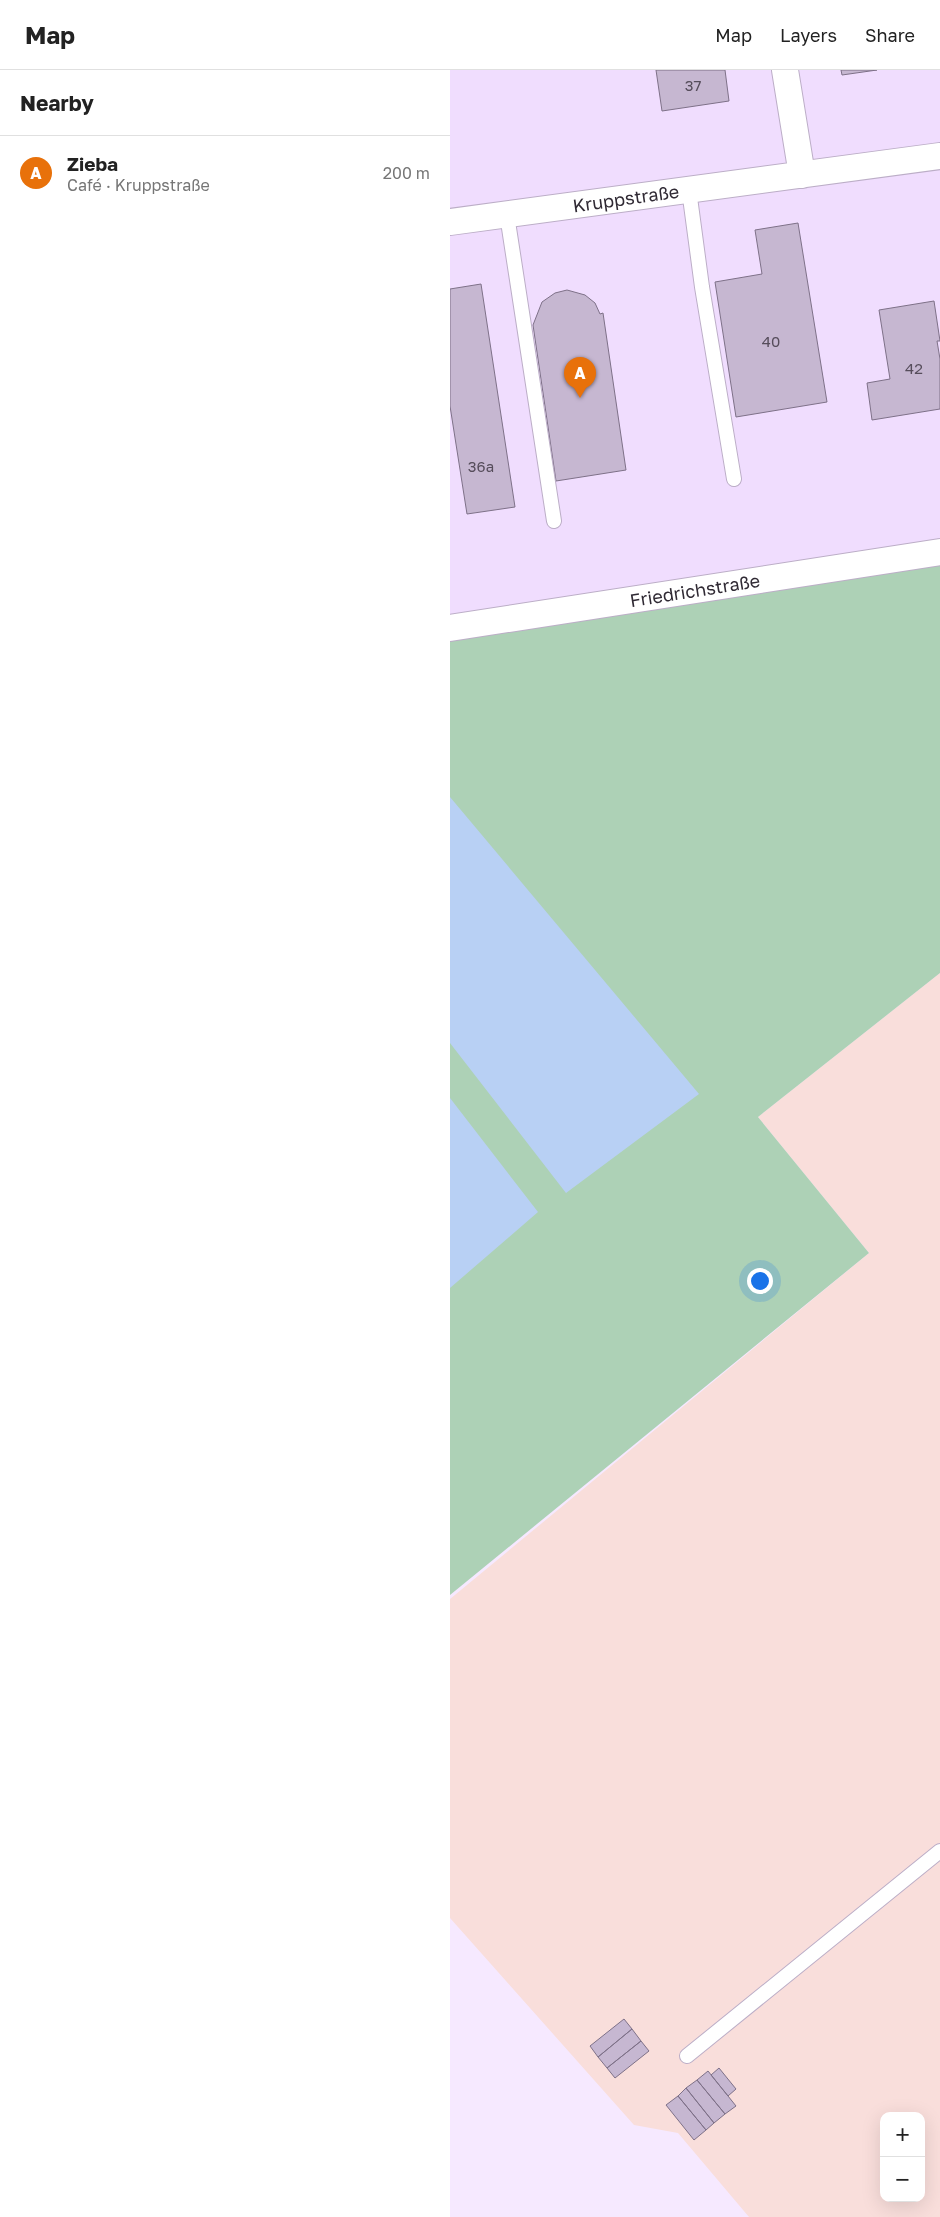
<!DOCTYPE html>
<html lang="en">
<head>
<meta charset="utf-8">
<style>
  :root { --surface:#fff; --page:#f2f2f2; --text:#222; --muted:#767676; --line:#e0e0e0; --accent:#945cd4 }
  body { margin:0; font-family:"Golos Text",sans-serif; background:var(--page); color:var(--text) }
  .controls { position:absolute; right:15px; bottom:15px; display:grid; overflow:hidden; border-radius:10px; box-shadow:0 5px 20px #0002 }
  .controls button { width:45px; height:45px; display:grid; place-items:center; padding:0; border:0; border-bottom:1px solid var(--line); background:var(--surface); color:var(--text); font:25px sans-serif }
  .you { position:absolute; left:309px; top:1210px; width:18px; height:18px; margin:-12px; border:4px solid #fff; border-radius:50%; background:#1a73e8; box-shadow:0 0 0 8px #1a73e833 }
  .badge { display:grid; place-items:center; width:32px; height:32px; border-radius:50%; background:var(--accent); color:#fff; font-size:16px; font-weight:700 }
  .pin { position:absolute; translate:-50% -41px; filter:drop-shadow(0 1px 2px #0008) }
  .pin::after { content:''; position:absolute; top:26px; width:18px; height:15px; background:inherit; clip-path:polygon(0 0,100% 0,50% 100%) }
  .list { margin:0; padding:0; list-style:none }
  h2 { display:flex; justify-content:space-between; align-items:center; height:65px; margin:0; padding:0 20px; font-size:21px }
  h2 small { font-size:16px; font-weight:400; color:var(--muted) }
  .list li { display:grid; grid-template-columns:32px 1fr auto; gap:15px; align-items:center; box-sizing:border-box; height:75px; padding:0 20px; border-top:1px solid var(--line) }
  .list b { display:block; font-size:19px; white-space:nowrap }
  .list p { margin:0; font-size:16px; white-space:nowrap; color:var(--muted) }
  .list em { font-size:16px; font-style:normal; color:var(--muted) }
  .map { position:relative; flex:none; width:490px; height:2147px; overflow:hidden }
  header { display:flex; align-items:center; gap:30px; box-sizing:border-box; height:70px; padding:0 25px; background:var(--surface); border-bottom:1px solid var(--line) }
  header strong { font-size:24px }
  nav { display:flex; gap:28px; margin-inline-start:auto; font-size:18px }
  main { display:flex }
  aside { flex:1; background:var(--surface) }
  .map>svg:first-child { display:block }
</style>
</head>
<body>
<header>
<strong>Map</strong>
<nav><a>Map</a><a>Layers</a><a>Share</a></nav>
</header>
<main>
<aside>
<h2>Nearby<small></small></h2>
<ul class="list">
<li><span class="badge" style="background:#e8710a">A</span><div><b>Zieba</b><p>Café · Kruppstraße</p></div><em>200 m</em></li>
</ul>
</aside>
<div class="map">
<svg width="490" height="2147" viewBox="0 0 490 2147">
  <rect width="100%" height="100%" fill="#f6e9ff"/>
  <path fill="#f0ddfe" d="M0,0H490V482L0,558Z"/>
  <path fill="#f9dedb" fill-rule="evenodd" d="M490,903V2147H299L228,2063L184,2055L0,1848V1529L419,1183L308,1047ZM434,2046H471V2128H434Z"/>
  <path fill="#add1b6" d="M490,482V903L308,1047L419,1183L0,1525V558Z"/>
  <path fill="#b8d0f4" d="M0,727L249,1024L116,1123L0,973Z
    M0,1028L88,1142L0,1218Z"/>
  <path fill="#c6b7d1" stroke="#7e7188" d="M206,0H275L279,31L212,41Z
    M391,0H427L392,5Z
    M348,153L377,332L286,347L265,212L312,204L305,160Z
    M31,214L65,437L17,444L0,336V219Z
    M117,220L135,225L145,233L150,244L153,243L176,400L106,411L83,255L92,232L105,223Z
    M484,231L490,271H487L490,289V339L422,350L417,313L440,309L429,240Z
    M174,1949L182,1959L148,1987L140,1976Z
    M182,1959L191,1971L157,1998L148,1987Z
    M191,1971L199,1981L165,2008L157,1998Z
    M269,1998L286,2019L278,2026L261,2005Z
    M258,2001L286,2036L275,2044L247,2010Z
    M247,2010L275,2044L264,2053L236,2018Z
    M236,2018L264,2053L256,2060L228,2026Z
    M228,2026L256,2060L244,2070L216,2035Z"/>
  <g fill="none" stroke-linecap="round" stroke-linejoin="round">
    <defs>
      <path id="lane" d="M239,120L252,217L284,409
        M57,145L104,451
        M237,1986L490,1781"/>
      <path id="street" d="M335,0L352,105
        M0,152L490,86
        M0,558L490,482"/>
    </defs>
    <use href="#lane" stroke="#bcaec7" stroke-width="16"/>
    <use href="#street" stroke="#bcaec7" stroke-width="28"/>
    <use href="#lane" stroke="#fff" stroke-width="14"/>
    <use href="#street" stroke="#fff" stroke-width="26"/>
  </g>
  <g text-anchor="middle" stroke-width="4" stroke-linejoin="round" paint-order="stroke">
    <g font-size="15" fill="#564d5b">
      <text x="243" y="21">37</text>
      <text x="321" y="277">40</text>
      <text x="464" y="304">42</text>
      <text x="31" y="402">36a</text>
    </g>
    <g font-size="18" fill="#302a34" stroke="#fff">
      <text transform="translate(176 129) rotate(-8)" y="6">Kruppstraße</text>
      <text transform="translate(245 521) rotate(-9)" y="6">Friedrichstraße</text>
    </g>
  </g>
</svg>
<div class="controls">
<button>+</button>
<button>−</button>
</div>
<div class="you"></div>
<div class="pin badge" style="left:130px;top:328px;background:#e8710a">A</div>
</div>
</main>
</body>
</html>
